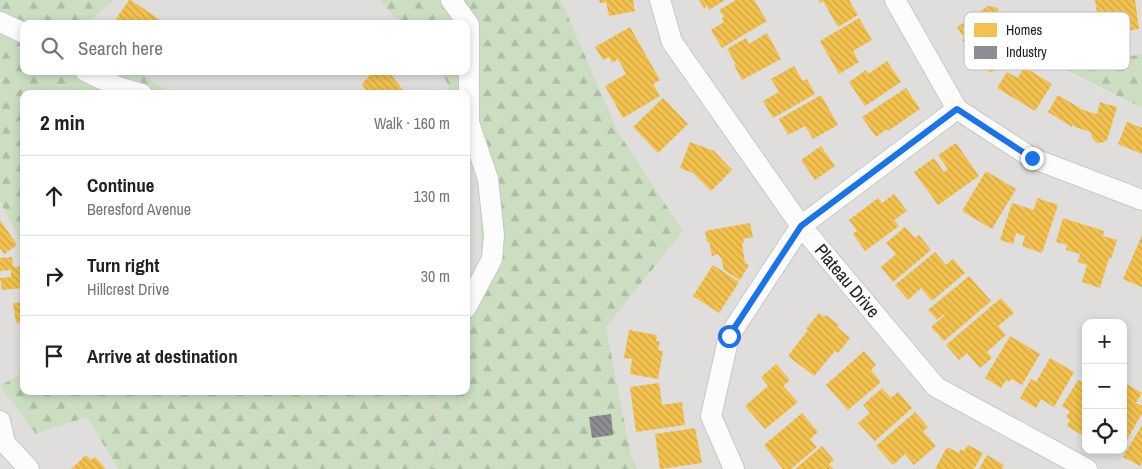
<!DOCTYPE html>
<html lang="en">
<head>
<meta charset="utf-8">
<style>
  :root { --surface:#fff; --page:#f6f6f6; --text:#202124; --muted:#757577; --line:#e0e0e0 }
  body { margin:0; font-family:"Archivo Narrow",sans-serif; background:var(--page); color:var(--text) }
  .controls { position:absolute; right:15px; bottom:15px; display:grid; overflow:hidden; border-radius:10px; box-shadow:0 2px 8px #0003 }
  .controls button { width:45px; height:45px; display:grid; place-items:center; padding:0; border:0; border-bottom:1px solid var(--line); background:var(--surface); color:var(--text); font:25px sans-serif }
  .stop { position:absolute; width:15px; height:15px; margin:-11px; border:4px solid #1a73e8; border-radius:50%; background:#fff }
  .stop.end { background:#1a73e8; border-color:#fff; box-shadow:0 1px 5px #0008 }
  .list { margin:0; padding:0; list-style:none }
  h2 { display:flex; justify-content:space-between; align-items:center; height:65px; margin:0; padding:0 20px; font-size:21px }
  h2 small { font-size:16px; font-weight:400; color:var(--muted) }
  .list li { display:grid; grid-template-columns:32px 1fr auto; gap:15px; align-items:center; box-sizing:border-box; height:80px; padding:0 20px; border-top:1px solid var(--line) }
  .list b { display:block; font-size:19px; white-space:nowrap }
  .list p { margin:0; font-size:16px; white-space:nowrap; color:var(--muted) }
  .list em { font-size:16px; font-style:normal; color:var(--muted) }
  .icon { flex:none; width:28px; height:28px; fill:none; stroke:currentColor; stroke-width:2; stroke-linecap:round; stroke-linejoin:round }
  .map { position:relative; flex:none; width:1142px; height:469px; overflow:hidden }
  .search { position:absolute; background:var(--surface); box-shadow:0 2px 8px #0003; left:20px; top:20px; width:450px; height:55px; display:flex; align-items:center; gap:12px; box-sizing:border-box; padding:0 18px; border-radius:10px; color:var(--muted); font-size:19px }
  .panel { position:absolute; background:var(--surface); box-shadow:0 2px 8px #0003; left:20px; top:90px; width:450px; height:305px; border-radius:10px }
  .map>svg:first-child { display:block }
</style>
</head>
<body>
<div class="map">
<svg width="1142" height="469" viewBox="0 0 1142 469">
  <defs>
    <pattern id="forest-firs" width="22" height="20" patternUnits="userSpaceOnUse" patternTransform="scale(1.25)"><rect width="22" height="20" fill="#cbdec1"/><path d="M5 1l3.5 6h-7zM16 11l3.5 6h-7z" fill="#aebea6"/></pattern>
    <pattern id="homes-back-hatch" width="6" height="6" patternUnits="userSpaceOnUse" patternTransform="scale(1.25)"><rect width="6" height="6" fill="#f2c14e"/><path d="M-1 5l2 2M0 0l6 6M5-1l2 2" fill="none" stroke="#cfa644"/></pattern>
    <pattern id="industry-back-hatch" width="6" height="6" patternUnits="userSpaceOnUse" patternTransform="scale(1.25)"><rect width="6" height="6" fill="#8d8d92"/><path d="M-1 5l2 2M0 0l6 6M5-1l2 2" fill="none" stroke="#737377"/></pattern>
  </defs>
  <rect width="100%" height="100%" fill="#f0eeeb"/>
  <path fill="#dfdedc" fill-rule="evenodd" d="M114,0H380L400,24H87Z
    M561,0H1142V54L1063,70L1142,108V469H638L631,455L606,327L682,231L618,132ZM1086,323H1123V450H1086Z
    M139,71H439L446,80L451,94H170Z
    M466,136L479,172L481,256L466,290Z
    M0,201L24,250V371L0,386Z
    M0,386L36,434L87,417L118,469H0Z"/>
  <path fill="url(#forest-firs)" d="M0,0H114L87,24H24V71H139L170,94H24V250L0,201Z
    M380,0H561L618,132L683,231L606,327L631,455L638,469H118L87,417L36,434L0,386L24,371V391H466V290L481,256L479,172L466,94H451L446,80L439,71H466V24H400Z
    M1142,54V108L1063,69Z"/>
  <path fill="url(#homes-back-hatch)" d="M129,0H131L166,24H124L116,19Z
    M599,0H633L635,11L609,16L606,2L600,3Z
    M699,0H725L709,10L707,6L704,8Z
    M736,0H754L767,21L722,48L711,30L724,22L722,19L724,17L719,10Z
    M819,0H849L858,15L838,27L823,1L820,3Z
    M1095,0H1135L1139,29L1116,32L1112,22L1099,24Z
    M988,6L995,7L998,9L1000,20V27L997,32L1006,45L998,51L1006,62L990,73L982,62L979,64L962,40L964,38L957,27Z
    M859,18L872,40L853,51L859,62L839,74L820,41Z
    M630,27L660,80L653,84L660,96L623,118L605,86L626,74L618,59L612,63L609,57L603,60L595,47Z
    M767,33L781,59L742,80L734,65L736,64L727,49L746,38L749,44Z
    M887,61L901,82L865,106L849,82L866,70L868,74Z
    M794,66L803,81L807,79L815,94L773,118L763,101L779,92L771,79Z
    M1024,67L1052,84L1035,111L997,88L1007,72L1018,78Z
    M374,71H388L406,94H369L362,84Z
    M906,88L920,109L888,131L887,129L876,137L862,117Z
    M821,95L838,125L813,139L805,126L788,135L779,119Z
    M1058,95L1083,110L1097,114L1100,102L1117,107L1107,140L1104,142L1097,143L1092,138L1091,132L1075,127L1073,124L1072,127L1048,112Z
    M663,98L688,124L658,153L633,127Z
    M1127,122L1142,128V154L1118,144Z
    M690,142L714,151L732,170L711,191L693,173L680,168Z
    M956,143L979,176L938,205L914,172L934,158L944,172L948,169L938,155Z
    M821,146L835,166L815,180L801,160Z
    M986,171L1016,189L992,229L962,211Z
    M894,194L907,211L894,220L899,226L865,251L853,234L857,231L849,220L878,198L882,203Z
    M1037,198L1058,205L1042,253L1022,246L1025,236L1016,233L1013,244L1000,240L1012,203L1034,210Z
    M1063,218L1104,231L1103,236L1117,240L1111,259L1109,258L1100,288L1082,282L1087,265L1078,262L1080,254L1066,250L1067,245L1056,242Z
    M0,220L17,245L4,254L0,248Z
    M750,223L753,237L743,239L744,243H742L745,263L749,265L740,280L724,270L721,257H719V254L712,256L709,242H707L705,231Z
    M905,227L915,238L919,235L931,250L893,282L881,267L896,254L886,243Z
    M1142,235V287L1123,279Z
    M935,252L946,265L953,259L965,273L932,301L921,288L908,300L895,285Z
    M12,257L13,267L24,266V288L2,290L0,278L11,277V270L0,271V258Z
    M713,265L739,282L719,313L693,296Z
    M969,276L991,301L944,341L931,327L945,315L944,314L937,320L928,310Z
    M1001,298L1014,313L998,326L1006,335L987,352L992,358L980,368L967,353L959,360L946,345Z
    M24,302V322L16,323L13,303Z
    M819,313L824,317L826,315L839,325L837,327L850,338L838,353L835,351L814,376L788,356L808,330L806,329Z
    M629,330L657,335L656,341L660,342L658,350L663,351L658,379L630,374L632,359L624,358Z
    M1010,336L1040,354L1022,385L1011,379L1009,382L1006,380L1001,388L985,378Z
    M864,351L876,365L871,370L881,382L848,410L826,385Z
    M1050,358L1074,372L1054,407L1041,399L1036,408L1020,398L1031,379L1036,382Z
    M776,364L790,380L783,386L798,402L765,429L745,406L768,386L761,377Z
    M1078,380L1086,384V429L1082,435L1067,426L1070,420L1066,417L1070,411L1062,406Z
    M1123,382L1142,393L1136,403L1142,406V414L1123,446Z
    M659,383L662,405L682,402L685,425L636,432L630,387Z
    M882,388L891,398L898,392L912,408L875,441L858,423L870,413L863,405Z
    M915,412L928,427L923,431L936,446L914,465L905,454L893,465L876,446Z
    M802,413L818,432L810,439L817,447L791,469H783L764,445Z
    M1142,425V463L1140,466L1123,457Z
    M695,428L702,463L660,469L655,434Z
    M968,445L983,453L974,469H935L947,447L959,453L961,449L964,451Z
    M822,446L834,460L829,464L834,469H795Z
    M86,455L91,460L95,457L106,469H71Z
    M987,455L1004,465L1002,469H979Z"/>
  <path fill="url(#industry-back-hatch)" d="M611,414L613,435L592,438L589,417Z"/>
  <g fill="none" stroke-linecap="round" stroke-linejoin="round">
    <defs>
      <g id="minor">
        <path d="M451,0L469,25V123L488,179L494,235L492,259L466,308"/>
        <path id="s1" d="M660,0L672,42L801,226L936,387L1087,469"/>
        <path d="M895,0L957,109L1032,158L1142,200"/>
        <path d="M0,22L24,33"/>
        <path d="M85,71L118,87L142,94"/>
        <path d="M0,421L5,443L29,469"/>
        <path d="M734,469L711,416L729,336L801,226L957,109"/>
      </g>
    </defs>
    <use href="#minor" stroke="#c9c8c7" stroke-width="22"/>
    <path stroke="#dccecd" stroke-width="3" stroke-dasharray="2.5 2.5" stroke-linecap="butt" d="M431,391C437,421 442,440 432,469"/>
    <use href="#minor" stroke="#fdfcfc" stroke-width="20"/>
  </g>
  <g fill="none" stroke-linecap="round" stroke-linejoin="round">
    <path stroke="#1a73e8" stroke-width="6" d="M729,336L801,226L957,109L1032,158"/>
  </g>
  <g text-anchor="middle" stroke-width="5" stroke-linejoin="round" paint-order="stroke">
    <g font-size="18" fill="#222" stroke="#fff">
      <text dy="6" stroke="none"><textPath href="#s1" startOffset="340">Plateau Drive</textPath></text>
    </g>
  </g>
  <rect x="964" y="12" width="166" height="58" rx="8" fill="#fff" stroke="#bdbdbd" stroke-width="1"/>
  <rect x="974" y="23" width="23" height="14" fill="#f2c14e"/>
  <rect x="974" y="46" width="23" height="13" fill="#8d8d92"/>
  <g font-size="14" fill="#222">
    <text x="1006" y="35">Homes</text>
    <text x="1006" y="57">Industry</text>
  </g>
</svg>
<div class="controls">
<button>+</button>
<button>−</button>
<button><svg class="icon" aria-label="locate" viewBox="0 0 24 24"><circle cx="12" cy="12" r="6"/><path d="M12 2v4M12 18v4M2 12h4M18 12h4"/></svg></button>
</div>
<div class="stop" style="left:729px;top:336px"></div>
<div class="stop end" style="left:1032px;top:158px"></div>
<div class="search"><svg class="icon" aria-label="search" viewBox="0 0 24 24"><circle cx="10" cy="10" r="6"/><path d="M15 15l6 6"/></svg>Search here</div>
<section class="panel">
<h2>2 min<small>Walk · 160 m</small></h2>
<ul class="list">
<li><svg class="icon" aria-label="ahead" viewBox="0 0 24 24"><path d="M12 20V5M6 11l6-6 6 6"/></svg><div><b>Continue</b><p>Beresford Avenue</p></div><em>130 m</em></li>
<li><svg class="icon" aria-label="right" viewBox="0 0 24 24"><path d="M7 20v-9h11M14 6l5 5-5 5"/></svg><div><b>Turn right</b><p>Hillcrest Drive</p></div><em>30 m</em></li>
<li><svg class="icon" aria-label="arrive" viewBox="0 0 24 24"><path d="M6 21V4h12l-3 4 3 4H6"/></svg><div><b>Arrive at destination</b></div></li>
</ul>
</section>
</div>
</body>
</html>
